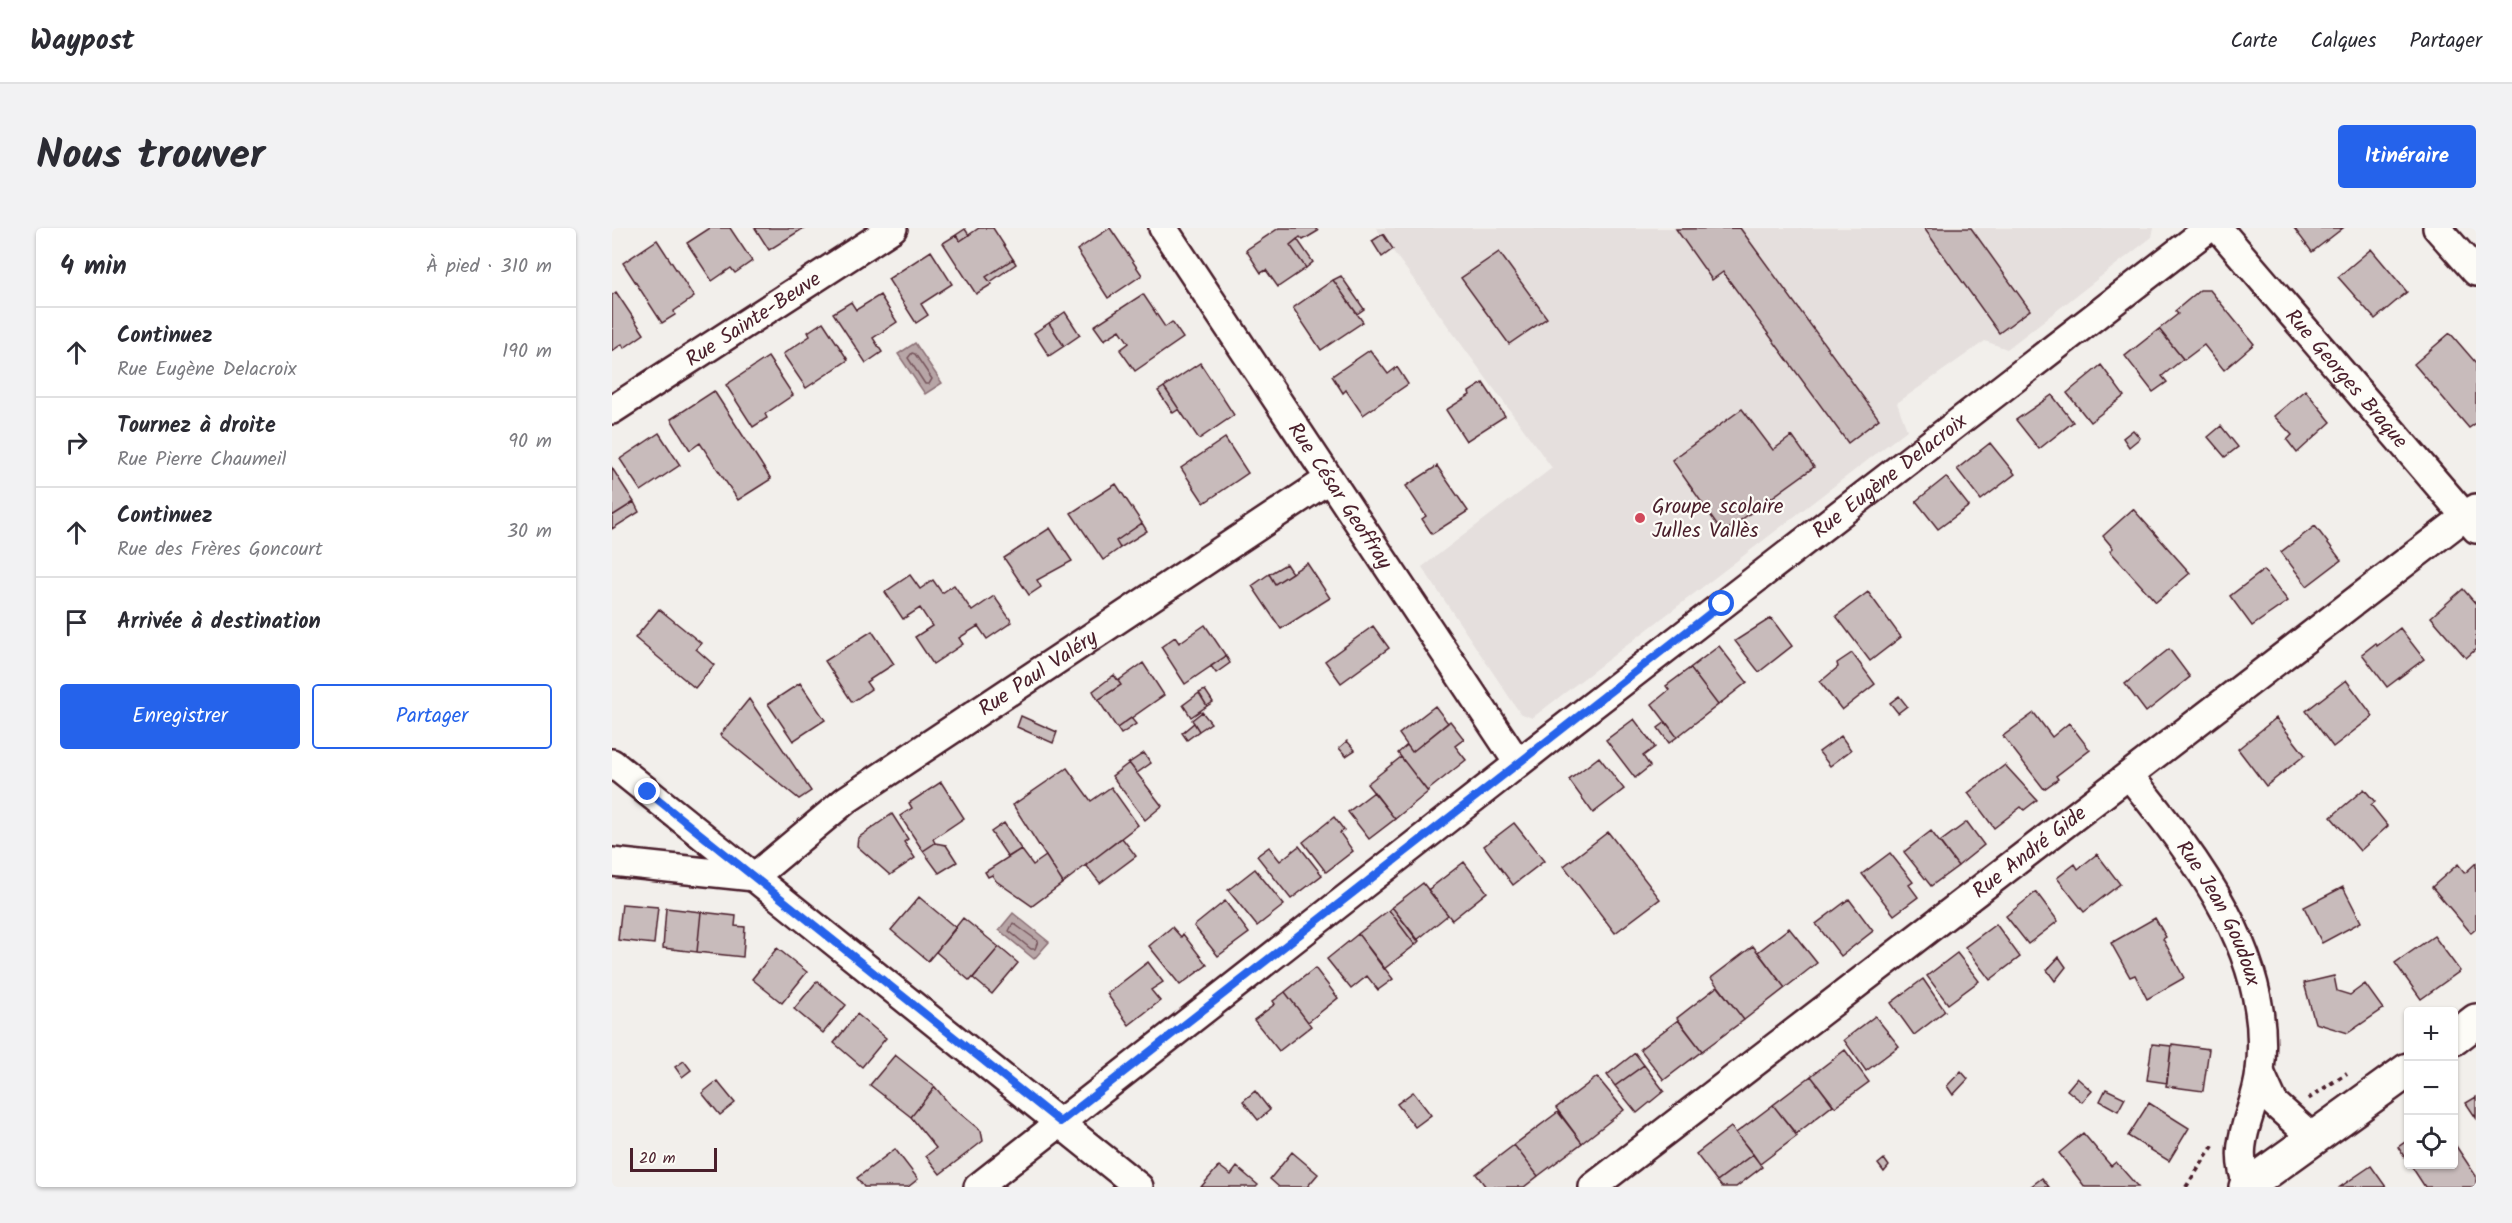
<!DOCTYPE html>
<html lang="fr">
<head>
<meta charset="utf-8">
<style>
  :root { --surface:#fff; --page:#f2f2f3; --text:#2b2b33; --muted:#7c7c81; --line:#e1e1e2; --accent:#2563eb }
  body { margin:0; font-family:Kalam,sans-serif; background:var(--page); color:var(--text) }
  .controls { position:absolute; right:18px; bottom:18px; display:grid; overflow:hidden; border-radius:6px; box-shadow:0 2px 4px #0004 }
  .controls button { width:54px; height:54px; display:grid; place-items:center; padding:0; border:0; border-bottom:2px solid var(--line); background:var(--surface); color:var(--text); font:30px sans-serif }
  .scale { position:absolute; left:18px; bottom:15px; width:87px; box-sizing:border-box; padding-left:6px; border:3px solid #4a1f2b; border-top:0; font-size:16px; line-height:21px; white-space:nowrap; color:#4a1f2b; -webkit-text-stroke:4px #fdfcf7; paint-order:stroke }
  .stop { position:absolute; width:18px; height:18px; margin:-14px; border:4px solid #2563eb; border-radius:50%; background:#fff }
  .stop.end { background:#2563eb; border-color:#fff; box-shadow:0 2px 6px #0008 }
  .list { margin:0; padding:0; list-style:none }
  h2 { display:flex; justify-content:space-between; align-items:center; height:78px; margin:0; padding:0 24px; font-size:26px }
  h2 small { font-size:20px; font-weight:400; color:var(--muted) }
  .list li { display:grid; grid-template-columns:39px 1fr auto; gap:18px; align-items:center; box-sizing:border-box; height:90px; padding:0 24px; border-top:2px solid var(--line) }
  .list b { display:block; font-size:22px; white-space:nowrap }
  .list p { margin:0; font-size:20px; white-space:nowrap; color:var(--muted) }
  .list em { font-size:20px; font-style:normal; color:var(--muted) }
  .actions { display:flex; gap:12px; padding:18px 24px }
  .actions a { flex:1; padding:14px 0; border:2px solid var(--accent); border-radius:6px; text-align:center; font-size:21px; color:var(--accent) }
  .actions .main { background:var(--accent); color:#fff }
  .icon { flex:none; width:33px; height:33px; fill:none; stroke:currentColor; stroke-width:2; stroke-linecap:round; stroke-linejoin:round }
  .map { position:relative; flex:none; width:1864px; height:959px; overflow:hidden; border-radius:6px }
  header { display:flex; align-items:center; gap:36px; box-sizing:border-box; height:84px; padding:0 30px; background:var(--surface); border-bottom:2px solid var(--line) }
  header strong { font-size:28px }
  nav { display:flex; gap:33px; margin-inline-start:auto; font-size:21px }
  .intro { display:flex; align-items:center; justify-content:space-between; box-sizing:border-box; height:144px; padding:0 36px }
  h1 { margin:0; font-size:42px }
  .button { padding:15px 27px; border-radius:6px; background:var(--accent); color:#fff; font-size:21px; font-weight:700 }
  main { display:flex; gap:36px; padding:0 36px }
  aside { flex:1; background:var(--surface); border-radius:6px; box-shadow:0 2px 4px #0004 }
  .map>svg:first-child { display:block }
</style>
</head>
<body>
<header>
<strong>Waypost</strong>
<nav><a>Carte</a><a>Calques</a><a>Partager</a></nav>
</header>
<div class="intro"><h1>Nous trouver</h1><a class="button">Itinéraire</a></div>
<main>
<aside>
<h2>4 min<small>À pied · 310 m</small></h2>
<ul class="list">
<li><svg class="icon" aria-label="ahead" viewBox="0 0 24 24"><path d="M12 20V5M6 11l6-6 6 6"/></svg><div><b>Continuez</b><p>Rue Eugène Delacroix</p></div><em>190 m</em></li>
<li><svg class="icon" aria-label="right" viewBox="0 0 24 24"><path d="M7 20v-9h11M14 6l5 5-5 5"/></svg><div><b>Tournez à droite</b><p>Rue Pierre Chaumeil</p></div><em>90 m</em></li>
<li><svg class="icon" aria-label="ahead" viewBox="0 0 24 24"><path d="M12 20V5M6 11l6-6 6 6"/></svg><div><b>Continuez</b><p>Rue des Frères Goncourt</p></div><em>30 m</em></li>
<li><svg class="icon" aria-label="arrive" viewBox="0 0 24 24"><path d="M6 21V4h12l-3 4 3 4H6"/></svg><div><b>Arrivée à destination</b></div></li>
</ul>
<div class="actions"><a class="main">Enregistrer</a><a>Partager</a></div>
</aside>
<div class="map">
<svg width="1864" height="959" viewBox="0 0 1864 959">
  <rect width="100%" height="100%" fill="#f2efeb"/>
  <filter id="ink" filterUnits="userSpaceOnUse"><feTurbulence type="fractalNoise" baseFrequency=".0167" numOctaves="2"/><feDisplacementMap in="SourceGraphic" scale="12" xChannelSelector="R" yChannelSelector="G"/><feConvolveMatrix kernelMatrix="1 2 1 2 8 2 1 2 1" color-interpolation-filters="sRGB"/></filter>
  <g filter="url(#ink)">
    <path fill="#e5dfdd" d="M764,0H1542L1540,9L1395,121L1373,113L1285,175L1295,202L920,490L908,485L810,339L940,240Z"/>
    <path fill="#b7a5a6" stroke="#8b6f75" stroke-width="1.5" d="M303,115L330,155L313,166L286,126Z
      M401,685L437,714L422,731L387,702Z"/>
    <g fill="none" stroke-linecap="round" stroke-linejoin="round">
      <path stroke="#76555c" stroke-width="1.5" d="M300,125L303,126L320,151L317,156H313L296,130Z
        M401,695L426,713L423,721H419L397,703Z"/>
    </g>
    <path fill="#c8bbbb" stroke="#4a1f2b" stroke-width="1.5" d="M98,0H118L140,33L123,45L119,40L100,53L75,15Z
      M143,0H192L157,22Z
      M367,0H381L401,31L374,49L380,56L364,66L331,15L344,7L348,13Z
      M498,0L530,47L496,70L465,22Z
      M667,0H703L706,3L691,12L688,9L678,17L694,40L666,59L654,42L649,45L634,22Z
      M1128,0L1267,191L1236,215L1111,44L1100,52L1064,1Z
      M1312,0H1359L1418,82L1387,105Z
      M1682,0H1731L1700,24Z
      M353,1L357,7L348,13L344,7Z
      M771,6L781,21L770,29L760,13Z
      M685,11L701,34L694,40L678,17Z
      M45,12L82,69L62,83L63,87L50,95L11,35Z
      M1759,21L1795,64L1763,91L1726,49Z
      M319,23L340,56L309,76L316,87L304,95L276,51Z
      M887,24L935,90L897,116L849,50Z
      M401,31L404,36L378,54L374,49Z
      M729,48L752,81L745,86L721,52Z
      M721,52L751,94L709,122L681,80Z
      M1588,62H1598L1642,116L1612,142L1592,117L1572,132L1547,101L1566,86L1563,83Z
      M4,64L32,106L12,120L10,116L0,123V67Z
      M531,66L553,99L560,94L571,110L523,143L508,122L517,115L508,102L492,112L482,98Z
      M268,67L285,94L261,110L270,124L254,135L221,85L239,74L244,82Z
      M453,84L468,107L452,118L437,95Z
      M211,94L236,132L194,160L171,126L198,108L196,104Z
      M437,95L452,118L437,128L422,105Z
      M1547,101L1571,131L1550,148L1555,154L1541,164L1513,128Z
      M1838,105L1864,135V195L1857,200L1802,136Z
      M758,122L776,146L785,139L796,156L751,187L734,162L731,165L720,148Z
      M156,129L181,167L153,186L155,190L141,199L114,157Z
      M588,135L622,187L587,211L552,159Z
      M1489,137L1512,168L1478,194L1455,165Z
      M871,155L893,188L854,213L834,182L858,167L857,164Z
      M552,159L567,181L561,185L546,163Z
      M1693,162L1719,194L1685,225L1675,212L1680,207L1662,188Z
      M102,163L159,251L126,272L88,215L78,222L59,191Z
      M1440,167L1461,194L1427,221L1404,192Z
      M1130,181L1161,222L1180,208L1202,239L1111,305L1060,232Z
      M1609,198L1626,219L1613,229L1596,209Z
      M1521,202L1528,210L1517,219L1511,210Z
      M47,205L68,237L29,263L8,231Z
      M613,210L636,245L592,275L569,240Z
      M1378,215L1403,246L1369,272L1345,241Z
      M825,238L856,283L820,306L810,291L814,288L794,258Z
      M0,240L22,274L0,288Z
      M1334,249L1357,278L1326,301L1304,273Z
      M504,256L530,295L504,313L508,320L491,332L459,285Z
      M22,274L27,284L0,301V288Z
      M1521,281L1578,345L1544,374L1498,323L1501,320L1491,308Z
      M530,295L535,303L508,320L504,313Z
      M1703,298L1729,332L1695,358L1669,324Z
      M438,300L460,333L425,352L429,359L417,367L392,330Z
      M695,335L718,370L669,401L640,358L657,346L663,356Z
      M674,336L680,345L663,356L657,346Z
      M1652,342L1676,373L1640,398L1618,368Z
      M298,347L308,361L321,352L330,365L342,357L360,383L382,368L400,394L375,411L366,398L347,410L351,416L321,436L303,409L320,398L308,380L291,391L273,364Z
      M1851,361L1864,376V421L1854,430L1819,389Z
      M1256,364L1289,409L1258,433L1224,388Z
      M47,381L89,415L84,421L102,437L83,460L23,410Z
      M1159,390L1180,418L1147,444L1123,413Z
      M593,397L614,428L573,456L549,419L563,409L567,415Z
      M761,398L777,420L729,455L713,433Z
      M1788,400L1812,431L1775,459L1750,426L1764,415L1765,418Z
      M260,403L282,436L254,454L259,461L240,474L213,433Z
      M1107,418L1135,454L1106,477L1078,440Z
      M1557,421L1578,449L1534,484L1513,456Z
      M1240,425L1263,456L1230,482L1208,454L1226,439L1225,435Z
      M614,428L618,435L604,445L599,438Z
      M531,435L552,467L505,500L486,472L509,457L506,453Z
      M1078,440L1106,477L1065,509L1040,476L1057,462L1054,458Z
      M502,447L509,457L486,472L481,463Z
      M1734,452L1761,488L1721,519L1694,483Z
      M188,455L213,492L181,513L156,476Z
      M593,462L601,474L595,478L587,465Z
      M587,465L595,478L579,489L571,477Z
      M1287,468L1295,478L1286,485L1278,475Z
      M137,471L199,563L187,571L108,507Z
      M823,478L836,495L800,524L787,506Z
      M590,484L599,495L587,503L580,492Z
      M1422,485L1440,509L1457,495L1478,522L1444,548L1446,551L1432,561L1391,508Z
      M409,488L445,504L441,515L405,499Z
      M519,490L524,496L509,506L505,500Z
      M1664,490L1693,527L1654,558L1626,521Z
      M1022,491L1043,519L1031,528L1038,538L1023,550L994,512Z
      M838,493L852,511L843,518L854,532L815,563L786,525L795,517L800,524Z
      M1054,494L1065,509L1057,515L1046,500Z
      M582,495L587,503L575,512L570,505Z
      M1229,508L1239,522L1218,538L1207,524Z
      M735,513L743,522L734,528L727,520Z
      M532,525L539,535L525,545L517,535Z
      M789,529L816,564L783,591L755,556Z
      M987,529L1012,561L981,585L957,552Z
      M517,535L550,578L533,592L500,548Z
      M1393,537L1425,572L1412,582L1409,579L1382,600L1356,565Z
      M455,540L479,573L499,559L526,597L451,655L401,577Z
      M329,554L352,590L321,611L323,615L311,623L288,588L300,580L297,575Z
      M1752,561L1763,574L1759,577L1776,598L1748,623L1719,589Z
      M762,564L783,591L757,611L736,584Z
      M280,586L296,611L292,614L303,630L278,647L245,618L246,610Z
      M722,589L732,602L728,605L741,623L714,644L691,614Z
      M1355,594L1372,617L1346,638L1328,614Z
      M392,595L409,621L396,629L379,604Z
      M902,595L932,633L901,657L872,618Z
      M1319,603L1346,638L1319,658L1292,624Z
      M996,604L1048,671L1003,705L952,638Z
      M510,610L524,628L488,655L474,637Z
      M323,615L334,617L345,634L327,645L311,623Z
      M687,618L710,647L679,671L645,628L657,619L668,633Z
      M409,621L421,637L434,628L451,655L420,678L384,653L380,647L376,649L373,644Z
      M1278,625L1301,654L1297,657L1306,669L1282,687L1250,646Z
      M1485,626L1508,656L1472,684L1445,650L1463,636L1466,641Z
      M852,634L875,664L840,692L816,662Z
      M1864,635V701L1859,705L1820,659L1846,636L1853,645Z
      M643,641L672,677L645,698L616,662Z
      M811,655L836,687L805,712L780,679Z
      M1731,659L1749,694L1710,715L1692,679Z
      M1424,664L1446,693L1416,716L1394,688Z
      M307,669L344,700L316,733L279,702Z
      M1237,671L1261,703L1229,728L1204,696Z
      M613,673L637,705L606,728L582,698Z
      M10,676L46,679L42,716L6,712Z
      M780,679L807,713L803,717L777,682Z
      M54,680L89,684L85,724L51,720Z
      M777,682L803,717L772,741L746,706Z
      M89,684L124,688L123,698L133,699L131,729L85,724Z
      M351,690L387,719L358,753L324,724Z
      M1543,690L1554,709L1551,711L1572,750L1535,771L1523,747L1518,749L1499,715Z
      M1384,696L1408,729L1378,752L1353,719Z
      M560,699L569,709L571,706L595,737L568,757L537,718Z
      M1177,700L1205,735L1173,760L1146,724Z
      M746,706L781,751L766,762L755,748L739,761L715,731Z
      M1822,708L1848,743L1809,771L1783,735Z
      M1141,718L1173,760L1132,792L1099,750Z
      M387,719L406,735L380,766L361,750Z
      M165,720L195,744L170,775L140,751Z
      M1345,725L1367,753L1336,776L1315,748Z
      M1447,729L1454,739L1443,753L1435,742Z
      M536,734L551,754L539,762L548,773L517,797L495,766Z
      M703,740L726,770L696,794L673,764Z
      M1722,748L1725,763L1738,767L1753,756L1771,781L1736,805L1703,795L1692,755Z
      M1311,751L1333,783L1302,807L1279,775Z
      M205,753L234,777L211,805L182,781Z
      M1106,758L1132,792L1090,823L1065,790Z
      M673,764L699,798L667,823L642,792L663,776L661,773Z
      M245,786L274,810L250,839L222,815Z
      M1263,788L1287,818L1254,843L1232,812Z
      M1066,792L1090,823L1052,852L1028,821Z
      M1540,816L1559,818L1555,855L1535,852Z
      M1560,816L1597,821L1591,863L1554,858Z
      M1233,822L1257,854L1223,879L1199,848Z
      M1023,825L1032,837L1003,858L995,847Z
      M283,827L323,859L299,889L258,857Z
      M72,833L79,842L70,849L63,839Z
      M1032,837L1052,863L1025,885L1003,858Z
      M1349,843L1356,851L1341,867L1335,858Z
      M1199,848L1221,877L1184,906L1161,877Z
      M985,849L1012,882L970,915L944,880Z
      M1465,850L1480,863L1470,874L1455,862Z
      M105,853L123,875L108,887L90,865Z
      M323,859L338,877L369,903L371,913L328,946L314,928L324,920L299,889Z
      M1494,861L1513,870L1506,883L1488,873Z
      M643,863L658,882L646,892L631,873Z
      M801,864L819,887L803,899L785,876Z
      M1864,869V890L1854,875Z
      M1537,875L1577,900L1557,933L1516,908Z
      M1161,877L1185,908L1148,936L1124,905Z
      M946,884L970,915L926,948L902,917Z
      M1119,899L1141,926L1105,953L1084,926Z
      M1471,905L1499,938L1504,934L1526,959H1473L1447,925Z
      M1796,912V935L1786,919Z
      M1842,915L1864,948V959H1813L1798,936H1842Z
      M902,917L926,948L912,959H874L864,946Z
      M283,921L306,951L296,959H252L245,950Z
      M680,924L706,946L695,959H667L658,951Z
      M1141,926L1150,939L1124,959H1110L1105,953Z
      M1272,931L1277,938L1272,944L1266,936Z
      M607,938L619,947L625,939L646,957L644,959H589Z
      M1759,938L1774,959H1728Z
      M1430,950L1437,959H1418Z"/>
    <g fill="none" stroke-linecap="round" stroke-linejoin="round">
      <defs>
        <g id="street">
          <path id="s1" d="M551,0L906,535"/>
          <path id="s2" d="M1606,0L1864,301"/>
          <path d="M1825,0L1864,44"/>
          <path id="s3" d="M0,182L281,0"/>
          <path d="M0,535L527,959"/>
          <path id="s4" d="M1517,547C1584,631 1662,728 1648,843C1644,885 1617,914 1636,958"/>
          <path d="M0,634L142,649"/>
          <path id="s5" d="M142,649L234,572L717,251"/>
          <path d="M1648,844L1662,875L1702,911"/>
          <path id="s6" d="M366,959L936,512L1597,0"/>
          <path id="s7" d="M981,959L1864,280"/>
        </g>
        <path id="primary" d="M1842,810L1864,793
          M1634,959L1796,842"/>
      </defs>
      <use href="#street" stroke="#4a1f2b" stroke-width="32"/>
      <use href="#primary" stroke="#4a1f2b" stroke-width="38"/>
      <path stroke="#4a1f2b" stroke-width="4" stroke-dasharray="4.5 4.5" stroke-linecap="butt" d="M1696,871L1735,845
        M1574,959L1601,918"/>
      <use href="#street" stroke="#fdfcf7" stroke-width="27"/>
      <use href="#primary" stroke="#fdfcf7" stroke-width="33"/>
    </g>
  </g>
  <g fill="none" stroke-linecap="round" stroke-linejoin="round" filter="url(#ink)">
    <path stroke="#2563eb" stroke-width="8" d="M36,564L448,894L1110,376"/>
  </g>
  <circle fill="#d1495b" stroke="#fdfcf7" stroke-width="2" cx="1028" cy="290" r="6"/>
  <g text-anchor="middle" stroke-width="4.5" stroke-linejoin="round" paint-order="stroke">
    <g font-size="21" fill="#4a1f2b" stroke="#fdfcf7">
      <text dy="7" stroke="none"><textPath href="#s3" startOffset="168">Rue Sainte-Beuve</textPath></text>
      <text dy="7" stroke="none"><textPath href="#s2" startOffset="198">Rue Georges Braque</textPath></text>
      <text dy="7" stroke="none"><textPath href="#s6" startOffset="1156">Rue Eugène Delacroix</textPath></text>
      <text dy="7" stroke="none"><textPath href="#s1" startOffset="321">Rue César Geoffray</textPath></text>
      <text dy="7" stroke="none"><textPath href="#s5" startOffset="350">Rue Paul Valéry</textPath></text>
      <text dy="7" stroke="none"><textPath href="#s7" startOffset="550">Rue André Gide</textPath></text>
      <text dy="7" stroke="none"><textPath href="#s4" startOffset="166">Rue Jean Goudoux</textPath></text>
    </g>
    <g font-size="21" fill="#4a1f2b" stroke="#fdfcf7" text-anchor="start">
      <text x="1040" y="285">Groupe scolaire<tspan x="1040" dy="24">Julles Vallès</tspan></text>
    </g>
  </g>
</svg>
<div class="controls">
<button>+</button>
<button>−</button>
<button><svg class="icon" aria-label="locate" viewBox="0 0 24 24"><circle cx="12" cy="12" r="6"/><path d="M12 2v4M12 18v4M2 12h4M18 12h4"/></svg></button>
</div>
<div class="scale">20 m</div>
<div class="stop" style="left:1110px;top:376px"></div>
<div class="stop end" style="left:36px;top:564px"></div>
</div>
</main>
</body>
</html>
